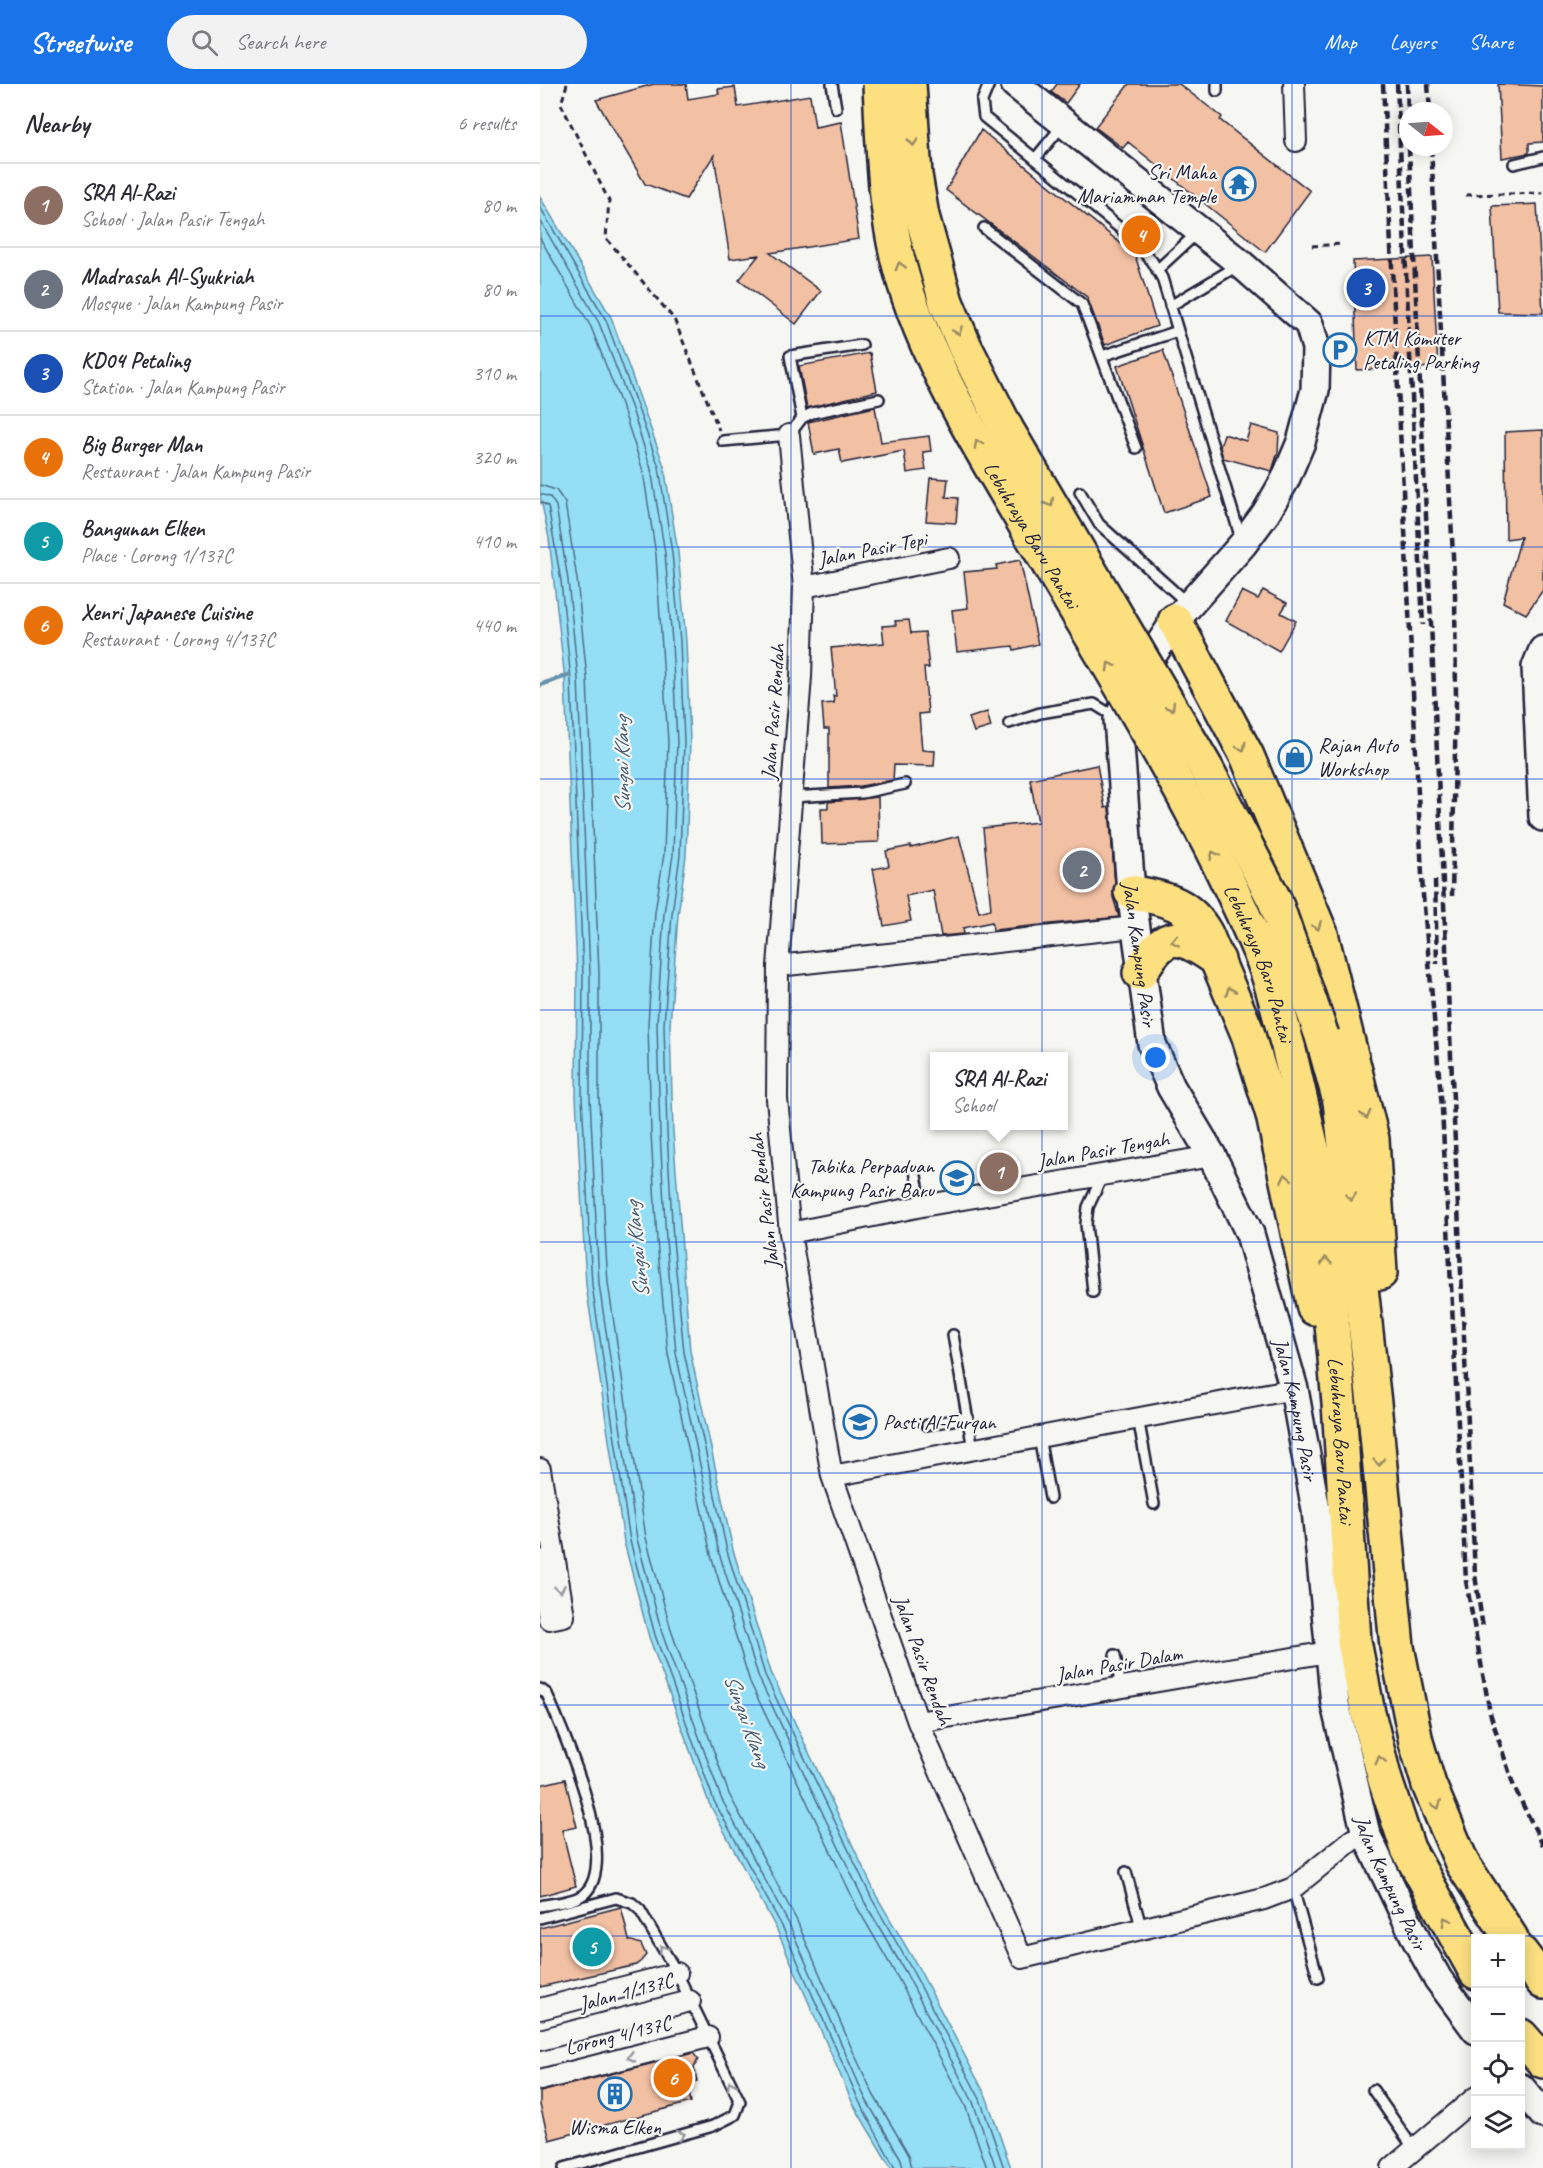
<!DOCTYPE html>
<html lang="en">
<head>
<meta charset="utf-8">
<style>
  :root { --surface:#fff; --page:#f2f2f3; --text:#2b2b33; --muted:#7c7c81; --line:#e1e1e2; --accent:#1a73e8 }
  body { margin:0; font-family:Caveat,sans-serif; background:var(--page); color:var(--text) }
  .controls { position:absolute; right:18px; bottom:18px; display:grid; overflow:hidden; border-radius:0px; box-shadow:0 3px 15px #0003 }
  .controls button { width:54px; height:54px; display:grid; place-items:center; padding:0; border:0; border-bottom:2px solid var(--line); background:var(--surface); color:var(--text); font:30px sans-serif }
  .compass { position:absolute; left:859px; top:18px; width:54px; height:54px; border-radius:50%; background:var(--surface); box-shadow:0 3px 15px #0003; rotate:107deg }
  .you { position:absolute; left:616px; top:974px; width:21px; height:21px; margin:-15px; border:4px solid #fff; border-radius:50%; background:#1a73e8; box-shadow:0 0 0 9px #1a73e833 }
  .badge { display:grid; place-items:center; width:39px; height:39px; border-radius:50%; background:var(--accent); color:#fff; font-size:20px; font-weight:700 }
  .pin { position:absolute; translate:-50% -50%; border:3px solid #fff; box-shadow:0 2px 6px #0006 }
  .popup { position:absolute; left:390px; top:968px; width:138px; height:78px; box-sizing:border-box; display:grid; place-content:center; border-radius:0px; background:var(--surface); filter:drop-shadow(0 2px 4px #0005); font-size:20px; white-space:nowrap; color:var(--muted) }
  .popup b { font-size:22px; color:var(--text) }
  .popup::after { content:''; position:absolute; left:50%; top:100%; margin-left:-12px; border:12px solid transparent; border-top-color:var(--surface) }
  .list { margin:0; padding:0; list-style:none }
  h2 { display:flex; justify-content:space-between; align-items:center; height:78px; margin:0; padding:0 24px; font-size:26px }
  h2 small { font-size:20px; font-weight:400; color:var(--muted) }
  .list li { display:grid; grid-template-columns:39px 1fr auto; gap:18px; align-items:center; box-sizing:border-box; height:84px; padding:0 24px; border-top:2px solid var(--line) }
  .list b { display:block; font-size:22px; white-space:nowrap }
  .list p { margin:0; font-size:20px; white-space:nowrap; color:var(--muted) }
  .list em { font-size:20px; font-style:normal; color:var(--muted) }
  .icon { flex:none; width:33px; height:33px; fill:none; stroke:currentColor; stroke-width:2; stroke-linecap:round; stroke-linejoin:round }
  .map { position:relative; flex:none; width:1003px; height:2084px; overflow:hidden }
  header { display:flex; align-items:center; gap:36px; box-sizing:border-box; height:84px; padding:0 30px; background:var(--accent); color:#fff }
  header strong { font-size:28px }
  nav { display:flex; gap:33px; margin-inline-start:auto; font-size:21px }
  .search { width:420px; height:54px; background:var(--page); display:flex; align-items:center; gap:15px; box-sizing:border-box; padding:0 21px; border-radius:33px; color:var(--muted); font-size:22px }
  main { display:flex }
  aside { flex:1; background:var(--surface) }
  .map>svg:first-child { display:block }
</style>
</head>
<body>
<header>
<strong>Streetwise</strong>
<div class="search"><svg class="icon" aria-label="search" viewBox="0 0 24 24"><circle cx="10" cy="10" r="6"/><path d="M15 15l6 6"/></svg>Search here</div>
<nav><a>Map</a><a>Layers</a><a>Share</a></nav>
</header>
<main>
<aside>
<h2>Nearby<small>6 results</small></h2>
<ul class="list">
<li><span class="badge" style="background:#8d6e63">1</span><div><b>SRA Al-Razi</b><p>School · Jalan Pasir Tengah</p></div><em>80 m</em></li>
<li><span class="badge" style="background:#6b7280">2</span><div><b>Madrasah Al-Syukriah</b><p>Mosque · Jalan Kampung Pasir</p></div><em>80 m</em></li>
<li><span class="badge" style="background:#1a4fb4">3</span><div><b>KD04 Petaling</b><p>Station · Jalan Kampung Pasir</p></div><em>310 m</em></li>
<li><span class="badge" style="background:#e8710a">4</span><div><b>Big Burger Man</b><p>Restaurant · Jalan Kampung Pasir</p></div><em>320 m</em></li>
<li><span class="badge" style="background:#0f9aa8">5</span><div><b>Bangunan Elken</b><p>Place · Lorong 1/137C</p></div><em>410 m</em></li>
<li><span class="badge" style="background:#e8710a">6</span><div><b>Xenri Japanese Cuisine</b><p>Restaurant · Lorong 4/137C</p></div><em>440 m</em></li>
</ul>
</aside>
<div class="map">
<svg width="1003" height="2084" viewBox="0 0 1003 2084">
  <rect width="100%" height="100%" fill="#f6f6f2"/>
  <filter id="ink" filterUnits="userSpaceOnUse"><feTurbulence type="fractalNoise" baseFrequency=".0167" numOctaves="2"/><feDisplacementMap in="SourceGraphic" scale="12" xChannelSelector="R" yChannelSelector="G"/><feConvolveMatrix kernelMatrix="1 2 1 2 8 2 1 2 1" color-interpolation-filters="sRGB"/></filter>
  <g filter="url(#ink)">
    <path fill="#94def6" stroke="#6693ab" stroke-width="1.5" d="M0,113L71,233L124,382L138,468L146,557L150,657L146,772L138,831L130,941L133,1048L150,1267L193,1466L231,1588L337,1813L378,1883L446,2012L471,2084H351L313,2020L237,1846L169,1719L109,1553L84,1458L46,1201L36,1013L37,890L25,596L9,454L0,411Z"/>
    <g fill="none" stroke-linecap="round" stroke-linejoin="round">
      <path stroke="#506d86" stroke-width="1.5" d="M0,123L66,236L119,383L132,469L140,557L144,658L140,771L132,830L124,941L127,1048L133,1156L144,1268L187,1467L225,1591L332,1815L372,1886L440,2015L464,2084
        M0,136L59,239L92,325L111,385L125,469L132,558L137,658L133,771L124,829L117,940L120,1049L126,1156L136,1269L179,1469L219,1594L325,1819L366,1889L433,2018L456,2084
        M0,154L51,243L84,328L103,387L116,471L128,658L124,770L115,828L108,940L111,1049L117,1157L128,1270L171,1471L210,1598L317,1823L358,1894L425,2021L447,2084
        M0,401L16,406L25,419L37,495L47,594L59,889V1013L65,1151L68,1199L106,1454L131,1546L189,1710L257,1837L312,1965L333,2010L369,2071L372,2084
        M0,410L10,413L16,422L28,496L38,595L50,890V1013L59,1200L97,1455L122,1549L181,1714L249,1840L325,2014L361,2075L363,2084
        M0,418L8,422L21,497L31,596L43,890L42,1013L52,1201L90,1457L115,1551L174,1717L243,1844L319,2017L355,2084"/>
      <path stroke="#6693ab" stroke-width="5" d="M0,601L29,591"/>
    </g>
    <path fill="#f2c0a3" stroke="#22223b" stroke-width="1.5" d="M114,0H146L148,15L179,10L178,5L195,3L198,23L270,11L275,43L301,38L319,155L230,169L281,207L256,240L199,196L219,171L190,175L174,71L146,115L105,100L56,16Z
      M517,0H540L526,19L511,8Z
      M589,0H639L682,33L680,36L770,107L725,168L588,58L583,64L555,43Z
      M958,0L1003,2V58L989,59V69L962,74Z
      M441,46L595,171L617,242L565,261L547,213L406,106Z
      M997,120L1003,229L958,228L952,122Z
      M892,173L898,283L817,286L813,177Z
      M623,266L672,413L624,429L577,282Z
      M330,269L337,307L267,324L259,282Z
      M335,323L341,358L389,352L391,367L383,368L386,386L367,389L364,367L302,379L299,365L274,370L268,338Z
      M711,341L739,349L738,368L732,387L683,374L680,363L684,350L706,357Z
      M1003,346V506L986,530L963,518L981,453L966,455L965,348Z
      M390,394L408,395L406,413L418,414L416,439L386,437Z
      M480,476L498,560L474,566L473,562L417,568L412,526L428,524L424,488L457,485L456,481Z
      M723,506L747,519L741,529L756,537L739,567L686,537L702,507L718,515Z
      M369,536L371,549L385,548L389,584H384L388,629L379,630L382,666L395,667L394,682L354,681L353,696L321,702L289,704V645H284L282,620L294,619L293,612H296L291,564L344,559L342,542L356,541L355,537Z
      M447,628L451,643L434,648L429,634Z
      M557,681L565,724L569,723L575,800L573,813L579,833L453,846L452,838L423,844L424,850L401,852L393,806L366,812L371,837L344,842L333,785L349,782L346,767L371,762V764L419,752L439,828L451,825L443,744L498,738L490,695Z
      M338,713L339,758L282,760L281,724H288V718Z
      M25,1695L37,1743L22,1746L36,1802L0,1812V1701Z
      M81,1823L89,1856L101,1860L106,1871L101,1877L96,1881L0,1903V1844Z
      M153,1969L158,1975L154,1984L157,1997L147,2000L151,2018L9,2056L0,2021V2008Z"/>
    <g fill="none" stroke-linecap="round" stroke-linejoin="round">
      <defs>
        <path id="lane" d="M292,0L296,24
          M449,0L442,17L444,33L581,145L612,177L622,194L701,455
          M677,0V7
          M495,75L522,42
          M974,80L1003,73
          M444,144L542,220L596,364
          M617,186L657,149
          M630,222L699,181
          M562,272L638,247
          M262,334L250,272L322,261
          M183,357L249,351L262,334L272,329L339,315
          M540,408L559,440L647,519
          M469,639L500,629L554,620L577,634
          M251,713L322,709L365,700
          M375,1087L382,1122
          M553,1208L546,1140L548,1123L563,1091
          M413,1251L433,1365
          M598,1334L614,1420
          M387,1341L428,1333
          M499,1353L510,1414
          M575,1571L581,1604
          M0,1605L7,1610C23,1648 82,1778 44,1810C35,1818 12,1819 0,1822
          M586,1788L602,1846
          M753,1804L778,1894
          M0,1834L76,1814L92,1819L100,1826L137,1889L200,2018L195,2031L173,2042L24,2084
          M833,2006L874,2065"/>
        <path id="street" d="M754,0L756,57
          M249,351L264,503L261,593L238,882L237,1015L250,1149L292,1392L378,1638L482,1874L724,1815L753,1804L812,1756L826,1750
          M264,503L409,474
          M238,882L595,843
          M250,1149L382,1122L672,1072
          M0,1385L24,1532L9,1535L0,1476
          M292,1392L754,1305
          M378,1638L788,1568
          M0,1925L137,1889
          M0,1956L150,1917
          M0,1996L168,1953
          M852,2084L936,2013"/>
        <g id="secondary">
          <path id="s1" d="M475,0L701,180L769,240L776,264L775,306L761,358L745,396L726,429L703,460L635,537L602,587L578,635L591,808L612,960L631,1003L672,1072L710,1150L754,1305L776,1426L795,1620L826,1750L877,1857L898,1895L936,1946"/>
          <path d="M1003,566L996,583L1003,733"/>
          <path d="M981,2004L1003,2030"/>
        </g>
        <g id="highway">
          <path d="M635,537L707,672L781,850L832,1055L840,1189"/>
          <path d="M591,808C625,815 648,818 666,850L708,950L733,1031L774,1224"/>
          <path d="M600,889C626,844 639,849 678,876"/>
          <path d="M782,952L800,1017L834,1319L857,1563L876,1658L889,1701L922,1779L971,1854"/>
          <path id="s2" d="M748,962L779,1094L799,1319L814,1557L828,1629L845,1696L868,1765L936,1888"/>
          <path d="M981,1869L1003,1898"/>
          <path d="M981,1952L1003,1977"/>
        </g>
      </defs>
      <use href="#lane" stroke="#22223b" stroke-width="14"/>
      <use href="#street" stroke="#22223b" stroke-width="24"/>
      <use href="#secondary" stroke="#22223b" stroke-width="32"/>
      <use href="#highway" stroke="#22223b" stroke-width="38"/>
      <path stroke="#22223b" stroke-width="3" stroke-dasharray="6 4.5" stroke-linecap="butt" d="M27,0L21,20L69,117L66,154L134,235L179,346
        M926,111L1003,109
        M772,162L802,160"/>
      <use href="#lane" stroke="#f6f6f2" stroke-width="9"/>
      <use href="#street" stroke="#f6f6f2" stroke-width="20"/>
      <use href="#secondary" stroke="#f6f6f2" stroke-width="27"/>
      <use href="#highway" stroke="#fce080" stroke-width="33"/>
      <path stroke="#22223b" stroke-width="4.5" stroke-dasharray="9 4.5" stroke-linecap="butt" d="M843,0L883,811L902,1024L926,1497L950,1629L974,1703L1003,1761
        M857,0L883,541
        M867,0L868,32
        M888,0L890,27
        M869,63L935,1491L943,1544
        M891,63L915,509L916,617L912,812
        M895,796L897,880"/>
      <defs>
        <g id="highway-bridge">
          <path id="s3" d="M340,0C343,62 344,124 360,184C386,281 452,384 502,469C580,600 661,729 721,871C733,899 739,932 748,962"/>
          <path d="M369,0L375,91L382,132L406,218L425,263L467,346L666,684L735,817L782,952"/>
        </g>
      </defs>
      <use href="#highway-bridge" stroke="#22223b" stroke-width="38" stroke-linecap="butt"/>
      <use href="#highway-bridge" stroke="#fce080" stroke-width="33"/>
    </g>
    <defs><path id="oneway-chevron" d="M-2-3.5L2.5 0L-2 3.5" fill="none" stroke-width="1.6" stroke-linecap="round" stroke-linejoin="round" transform="scale(1.5)"/></defs>
    <g stroke="#9a8a61">
      <use href="#oneway-chevron" transform="translate(373 58) rotate(86)"/>
      <use href="#oneway-chevron" transform="translate(360 182) rotate(-105)"/>
      <use href="#oneway-chevron" transform="translate(418 247) rotate(67)"/>
      <use href="#oneway-chevron" transform="translate(438 360) rotate(-117)"/>
      <use href="#oneway-chevron" transform="translate(510 419) rotate(59)"/>
      <use href="#oneway-chevron" transform="translate(570 582) rotate(-121)"/>
      <use href="#oneway-chevron" transform="translate(631 623) rotate(59)"/>
      <use href="#oneway-chevron" transform="translate(702 663) rotate(62)"/>
      <use href="#oneway-chevron" transform="translate(674 771) rotate(-115)"/>
      <use href="#oneway-chevron" transform="translate(777 842) rotate(68)"/>
      <use href="#oneway-chevron" transform="translate(635 857) rotate(169)"/>
      <use href="#oneway-chevron" transform="translate(690 907) rotate(-112)"/>
      <use href="#oneway-chevron" transform="translate(826 1031) rotate(76)"/>
      <use href="#oneway-chevron" transform="translate(746 1094) rotate(-101)"/>
      <use href="#oneway-chevron" transform="translate(811 1113) rotate(84)"/>
      <use href="#oneway-chevron" transform="translate(786 1177) rotate(-95)"/>
      <use href="#oneway-chevron" transform="translate(839 1378) rotate(85)"/>
      <use href="#oneway-chevron" transform="translate(840 1676) rotate(-104)"/>
      <use href="#oneway-chevron" transform="translate(897 1721) rotate(68)"/>
      <use href="#oneway-chevron" transform="translate(906 1837) rotate(-119)"/>
    </g>
    <g stroke="#9797a0">
      <use href="#oneway-chevron" transform="translate(20 1505) rotate(81)"/>
      <use href="#oneway-chevron" transform="translate(123 1865) rotate(-121)"/>
      <use href="#oneway-chevron" transform="translate(91 1973) rotate(165)"/>
      <use href="#oneway-chevron" transform="translate(191 2001) rotate(-116)"/>
      <use href="#oneway-chevron" transform="translate(141 2051) rotate(-16)"/>
    </g>
  </g>
  <path fill="none" stroke="#1d4ed8" stroke-width="1.5" stroke-opacity="0.55" d="M251,0V2084M502,0V2084M752,0V2084M0,232H1003M0,463H1003M0,695H1003M0,926H1003M0,1158H1003M0,1389H1003M0,1621H1003M0,1852H1003"/>
  <defs>
    <symbol id="temple-ring" viewBox="-11 -11 22 22"><circle r="9.5" fill="#f6f6f2" stroke="#1f6fb2" stroke-width="1.5"/><path d="M0-6L5-2H3V0L6.5 2.5H4V6H1.5V3h-3V6H-4V2.5H-6.5L-3 0V-2H-5Z" fill="#1f6fb2"/></symbol>
    <symbol id="parking-ring" viewBox="-11 -11 22 22"><circle r="9.5" fill="#f6f6f2" stroke="#1f6fb2" stroke-width="1.5"/><path d="M-3.5-5.5H1a3.5 3.5 0 0 1 0 7H-1V5.5H-3.5ZM-1-3.4V-.6H.8a1.4 1.4 0 0 0 0-2.8Z" fill="#1f6fb2"/></symbol>
    <symbol id="shop-ring" viewBox="-11 -11 22 22"><circle r="9.5" fill="#f6f6f2" stroke="#1f6fb2" stroke-width="1.5"/><path d="M-5-2.5h2.3a2.7 3.5 0 0 1 5.4 0H5L5.5 6h-11ZM-1.5-2.5h3a1.5 2.3 0 0 0-3 0Z" fill="#1f6fb2"/></symbol>
    <symbol id="school-ring" viewBox="-11 -11 22 22"><circle r="9.5" fill="#f6f6f2" stroke="#1f6fb2" stroke-width="1.5"/><path d="M0-5L7-2L0 1L-7-2ZM-4 1L0 2.5L4 1V4Q0 6-4 4Z" fill="#1f6fb2"/></symbol>
    <symbol id="building-ring" viewBox="-11 -11 22 22"><circle r="9.5" fill="#f6f6f2" stroke="#1f6fb2" stroke-width="1.5"/><path d="M-4-6H4V6H1V3H-1V6H-4ZM-2.5-4.3h1.7v1.8h-1.7ZM.8-4.3h1.7v1.8H.8ZM-2.5-1h1.7V.8h-1.7ZM.8-1h1.7V.8H.8Z" fill="#1f6fb2"/></symbol>
  </defs>
  <g fill-rule="evenodd">
    <use href="#temple-ring" x="680" y="81" width="38" height="38"/>
    <use href="#parking-ring" x="781" y="247" width="38" height="38"/>
    <use href="#shop-ring" x="736" y="654" width="38" height="38"/>
    <use href="#school-ring" x="398" y="1075" width="38" height="38"/>
    <use href="#school-ring" x="301" y="1319" width="38" height="38"/>
    <use href="#building-ring" x="56" y="1991" width="38" height="38"/>
  </g>
  <g text-anchor="middle" stroke-width="4.5" stroke-linejoin="round" paint-order="stroke">
    <g font-size="21" fill="#22223b" stroke="#f6f6f2" text-anchor="start">
      <text x="676" y="95" text-anchor="end">Sri Maha<tspan x="676" dy="24">Mariamman Temple</tspan></text>
      <text x="823" y="261">KTM Komuter<tspan x="823" dy="24">Petaling Parking</tspan></text>
      <text x="778" y="668">Rajan Auto<tspan x="778" dy="24">Workshop</tspan></text>
      <text x="394" y="1089" text-anchor="end">Tabika Perpaduan<tspan x="394" dy="24">Kampung Pasir Baru</tspan></text>
      <text x="343" y="1345">Pasti Al-Furqan</text>
      <text x="75" y="2050" text-anchor="middle">Wisma Elken</text>
    </g>
    <g font-size="21" fill="#22223b" stroke="#f6f6f2">
      <text dy="7" stroke="none"><textPath href="#s3" startOffset="484">Lebuhraya Baru Pantai</textPath></text>
      <text transform="translate(332 465) rotate(-11)" y="7">Jalan Pasir Tepi</text>
      <text transform="translate(233 628) rotate(-86)" y="7">Jalan Pasir Rendah</text>
      <text dy="7" stroke="none"><textPath href="#s1" startOffset="1071">Jalan Kampung Pasir</textPath></text>
      <text dy="7" stroke="none"><textPath href="#s3" startOffset="970">Lebuhraya Baru Pantai</textPath></text>
      <text transform="translate(563 1066) rotate(-10)" y="7">Jalan Pasir Tengah</text>
      <text transform="translate(224 1117) rotate(-97)" y="7">Jalan Pasir Rendah</text>
      <text dy="7" stroke="none"><textPath href="#s1" startOffset="1557">Jalan Kampung Pasir</textPath></text>
      <text dy="7" stroke="none"><textPath href="#s2" startOffset="399">Lebuhraya Baru Pantai</textPath></text>
      <text transform="translate(383 1576) rotate(70)" y="7">Jalan Pasir Rendah</text>
      <text transform="translate(579 1580) rotate(-10)" y="7">Jalan Pasir Dalam</text>
      <text dy="7" stroke="none"><textPath href="#s1" startOffset="2043">Jalan Kampung Pasir</textPath></text>
      <text transform="translate(86 1908) rotate(-15)" y="7">Jalan 1/137C</text>
      <text transform="translate(78 1951) rotate(-14)" y="7">Lorong 4/137C</text>
    </g>
    <g font-size="22" font-style="italic" fill="#445a73" stroke="#f6f6f2">
      <text transform="translate(81 681) rotate(-91)" y="8">Sungai Klang</text>
      <text transform="translate(96 1166) rotate(-96)" y="8">Sungai Klang</text>
      <text transform="translate(208 1636) rotate(70)" y="8">Sungai Klang</text>
    </g>
  </g>
</svg>
<div class="controls">
<button>+</button>
<button>−</button>
<button><svg class="icon" aria-label="locate" viewBox="0 0 24 24"><circle cx="12" cy="12" r="6"/><path d="M12 2v4M12 18v4M2 12h4M18 12h4"/></svg></button>
<button><svg class="icon" aria-label="layers" viewBox="0 0 24 24"><path d="M12 4l9 5-9 5-9-5zM3 14l9 5 9-5"/></svg></button>
</div>
<svg class="compass" viewBox="-18 -18 36 36"><path d="M0-13l5 13h-10z" fill="#e53935"/><path d="M0 13l5-13h-10z" fill="#7c7c81"/></svg>
<div class="you"></div>
<div class="pin badge" style="left:459px;top:1088px;background:#8d6e63">1</div>
<div class="popup"><b>SRA Al-Razi</b>School</div>
<div class="pin badge" style="left:542px;top:786px;background:#6b7280">2</div>
<div class="pin badge" style="left:826px;top:204px;background:#1a4fb4">3</div>
<div class="pin badge" style="left:601px;top:151px;background:#e8710a">4</div>
<div class="pin badge" style="left:52px;top:1863px;background:#0f9aa8">5</div>
<div class="pin badge" style="left:133px;top:1994px;background:#e8710a">6</div>
</div>
</main>
</body>
</html>
